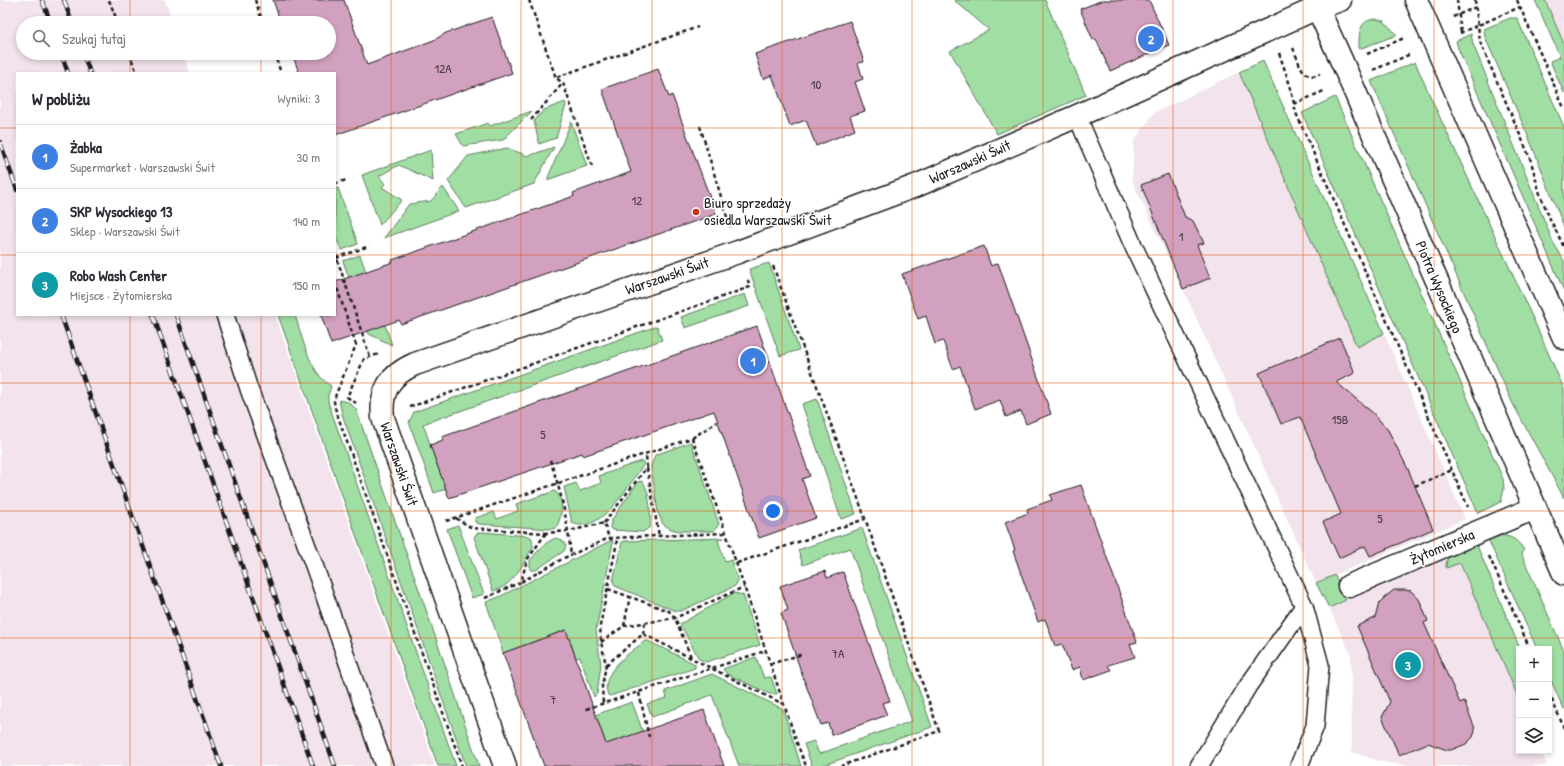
<!DOCTYPE html>
<html lang="pl">
<head>
<meta charset="utf-8">
<style>
  :root { --surface:#fff; --page:#f2f2f3; --text:#2b2b33; --muted:#7c7c81; --line:#e1e1e2; --accent:#0b8043 }
  body { margin:0; font-family:"Patrick Hand",sans-serif; background:var(--page); color:var(--text) }
  .controls { position:absolute; right:12px; bottom:12px; display:grid; overflow:hidden; border-radius:0px; box-shadow:0 2px 6px #0003 }
  .controls button { width:36px; height:36px; display:grid; place-items:center; padding:0; border:0; border-bottom:1px solid var(--line); background:var(--surface); color:var(--text); font:20px sans-serif }
  .you { position:absolute; left:773px; top:511px; width:14px; height:14px; margin:-10px; border:3px solid #fff; border-radius:50%; background:#1a73e8; box-shadow:0 0 0 6px #1a73e833 }
  .badge { display:grid; place-items:center; width:26px; height:26px; border-radius:50%; background:var(--accent); color:#fff; font-size:13px; font-weight:700 }
  .pin { position:absolute; translate:-50% -50%; border:2px solid #fff; box-shadow:0 1px 4px #0006 }
  .list { margin:0; padding:0; list-style:none }
  h2 { display:flex; justify-content:space-between; align-items:center; height:52px; margin:0; padding:0 16px; font-size:17px }
  h2 small { font-size:13px; font-weight:400; color:var(--muted) }
  .list li { display:grid; grid-template-columns:26px 1fr auto; gap:12px; align-items:center; box-sizing:border-box; height:64px; padding:0 16px; border-top:1px solid var(--line) }
  .list b { display:block; font-size:15px; white-space:nowrap }
  .list p { margin:0; font-size:13px; white-space:nowrap; color:var(--muted) }
  .list em { font-size:13px; font-style:normal; color:var(--muted) }
  .icon { flex:none; width:22px; height:22px; fill:none; stroke:currentColor; stroke-width:2; stroke-linecap:round; stroke-linejoin:round }
  .map { position:relative; flex:none; width:1564px; height:766px; overflow:hidden }
  .search { position:absolute; background:var(--surface); box-shadow:0 2px 6px #0003; left:16px; top:16px; width:320px; height:44px; display:flex; align-items:center; gap:10px; box-sizing:border-box; padding:0 14px; border-radius:22px; color:var(--muted); font-size:15px }
  .panel { position:absolute; background:var(--surface); box-shadow:0 2px 6px #0003; left:16px; top:72px; width:320px; height:244px; border-radius:0px }
  .map>svg:first-child { display:block }
</style>
</head>
<body>
<div class="map">
<svg width="1564" height="766" viewBox="0 0 1564 766">
  <rect width="100%" height="100%" fill="#fff"/>
  <filter id="ink" filterUnits="userSpaceOnUse"><feTurbulence type="fractalNoise" baseFrequency=".025" numOctaves="2"/><feDisplacementMap in="SourceGraphic" scale="8" xChannelSelector="R" yChannelSelector="G"/><feConvolveMatrix kernelMatrix="1 2 1 2 8 2 1 2 1" color-interpolation-filters="sRGB"/></filter>
  <g filter="url(#ink)">
    <path fill="#f2e3ec" d="M0,0H165L173,23H23V53H183L190,73H17V315H275L435,766H0Z
      M1545,0H1564V44Z
      M1239,72L1357,346L1384,333L1465,519L1316,583L1183,289L1132,181L1134,141L1154,113Z
      M1455,552L1519,699V751H1541L1547,766H1411L1382,762L1352,752L1351,655L1329,608Z"/>
    <path fill="#a1dea4" stroke="#5e7d60" d="M954,0H1045L1086,95L997,134L950,51L989,30Z
      M1535,0H1545L1564,44V93L1550,61L1560,57Z
      M1510,18H1517L1564,127V227L1531,143L1485,37L1484,29Z
      M1376,19L1384,21L1397,35L1359,49C1359,34 1358,20 1376,19Z
      M1471,34L1473,44L1553,242L1564,261V291L1458,48L1456,41Z
      M1263,61L1384,333L1357,347L1239,72Z
      M1415,62L1431,98L1535,323L1564,389V498L1512,402L1371,81Z
      M1335,97L1503,479L1504,489L1501,502L1478,513L1302,113Z
      M565,102L566,105L556,138L539,144L534,121L544,110Z
      M532,111L503,140L463,146L456,134L488,123L490,126Z
      M571,122L587,166L547,180Z
      M554,147L534,184L466,208L448,181L468,156L507,148L528,156Z
      M431,150L433,181L399,165L379,176L385,184L382,187L402,200L380,225L362,175Z
      M443,187L459,211L384,238L409,204L431,201Z
      M338,188L358,244L342,250L335,237V189Z
      M360,255L392,345L369,334L343,261Z
      M769,263L799,350L780,356L749,269Z
      M745,294L749,306L685,328L681,317Z
      M278,315H295C303,339 309,372 331,386L328,396V402L456,766H438Z
      M657,326L662,340L423,424L446,489L434,493L409,422L414,412Z
      M817,399L856,514L841,519L802,404Z
      M339,400L348,402L356,409L440,650L479,766H466L342,414Z
      M691,442L719,524L714,531H679L671,529L663,524L658,513L651,466L655,455Z
      M641,461L643,462L644,464C629,484 601,536 572,523L564,487L576,483L580,491L601,483L599,476Z
      M641,481C650,485 651,517 650,527L643,532L612,530L610,528L611,521L638,482Z
      M555,491C565,500 562,517 556,528L551,529L479,524L475,522V518L494,512L497,519L518,511L516,504Z
      M458,525L484,594L472,598L447,529Z
      M862,528L932,727L821,766H812L804,744L814,741L819,754L912,721L850,548L803,565L798,550Z
      M482,532L529,536L532,538L533,547C523,563 514,586 493,591L474,537L477,533Z
      M1497,535C1511,536 1516,538 1524,550L1521,553L1564,651V710L1549,676V649H1537L1488,539Z
      M556,538C561,539 563,541 566,546L564,551L536,570H530V561C537,552 544,542 556,538Z
      M724,538L718,540L725,562L731,560L738,581L735,586L681,611H676L615,586L613,581L622,542L625,541Z
      M610,541L613,542L596,630L601,665L597,694L594,697L580,657L576,658L566,630L503,653L486,602L499,597Z
      M1476,543L1520,649H1519V699L1460,563L1446,568C1445,551 1463,549 1476,543Z
      M1335,575L1346,600L1329,608L1316,583Z
      M734,593L743,595L760,645L706,662L699,659L680,624Z
      M645,641H648L695,664V668L610,696L608,695C599,672 630,653 645,641Z
      M756,657L764,678L771,677L777,694H770L727,674L723,669Z
      M712,674L783,709L801,766H739L712,695L652,717L647,704L667,698L665,691Z
      M632,702L643,732L609,752L595,715Z"/>
    <path fill="#d2a1bf" stroke="#1c1c1c" d="M273,0H344L367,65L434,40L446,33L492,17L512,73L335,135V73H299L292,53H329V23H281Z
      M1103,0H1149L1169,45L1110,71L1096,39L1093,40L1080,9Z
      M850,21L864,62L858,63L863,79L855,82L865,111L850,116L855,130L816,146L806,120L790,126L772,75L763,79L755,54Z
      M658,69L669,97L672,95L716,214L401,324L399,320L331,344L321,315H335V282L393,262L392,260L574,196L573,193L631,172L602,89Z
      M1168,174L1185,217L1193,221L1204,243L1197,245L1210,278L1183,289L1141,185Z
      M984,246L991,266L998,263L1051,414L1026,424L1021,411L1006,417L1000,400L975,409L960,366L953,369L943,341L935,344L926,316L918,319L902,274Z
      M757,326L810,476L802,479L816,518L759,538L714,411L583,456L582,453L449,498L430,445L443,440L442,437Z
      M1340,338L1355,373L1336,382L1374,414L1388,430L1408,469L1433,529L1370,556L1365,546L1339,558L1323,522L1341,514L1300,417L1281,424L1259,373Z
      M1081,485L1137,642L1130,644L1135,657L1108,665L1111,670L1083,680L1080,667L1072,670L1062,644L1055,646L1045,619L1038,622L1013,551L1015,550L1005,522L1028,513L1027,509L1052,500L1050,495Z
      M825,571L827,578L843,572L890,701L882,703L887,715L832,735L828,723L821,725L804,680L781,613L788,610L780,586Z
      M1394,590H1405L1411,591L1419,599L1428,621L1424,623L1460,703L1464,701L1474,726L1475,731L1473,737L1466,744L1451,750H1447L1428,743L1399,755L1382,717L1390,702L1357,626L1375,618L1379,603L1384,598Z
      M566,630L606,744L704,710L724,766H544L503,653Z"/>
    <g fill="none" stroke-linecap="round" stroke-linejoin="round">
      <defs>
        <path id="service" d="M1077,116L1133,245L1304,606L1320,665L1315,726L1299,766
          M225,315L249,389L315,568L384,766
          M1199,766L1248,686L1304,606"/>
        <path id="minor" d="M1349,586L1535,508
          M505,766L383,418C380,390 390,375 415,364L738,252L918,185L1077,116L1317,8L1340,0"/>
        <path id="secondary" d="M1314,0L1343,64L1564,574
          M1416,0L1564,338"/>
      </defs>
      <use href="#service" stroke="#1c1c1c" stroke-width="20"/>
      <use href="#minor" stroke="#1c1c1c" stroke-width="25"/>
      <use href="#secondary" stroke="#1c1c1c" stroke-width="25"/>
      <path stroke="#1c1c1c" stroke-width="2.5" stroke-dasharray="4 3" stroke-linecap="butt" d="M109,0L118,23
        M255,0L263,23
        M529,0L556,78L563,83L593,169
        M1457,0L1461,33
        M1475,0L1480,42L1530,158L1540,194L1550,219L1564,247
        M1517,0L1564,108
        M1453,17L1476,7
        M1460,33L1520,7
        M1293,48C1299,61 1302,82 1320,74
        M129,53L137,73
        M274,53L281,73
        M1279,53L1290,85L1296,113L1468,507
        M1367,54L1404,38
        M1373,70L1411,54
        M557,77L698,27
        M1294,104L1326,90
        M531,120L563,83
        M700,126L730,227
        M335,184L346,180
        M335,253L370,357
        M336,258L369,246
        M773,266L859,501L939,731L841,766
        M335,282L356,345L336,394L334,401L335,408L462,766
        M356,403L347,397L364,359L379,354
        M410,407L750,287L747,277
        M692,438L717,422
        M550,460C561,491 568,523 571,556
        M647,468L659,536
        M1415,486L1452,470
        M456,518L472,528L546,533L569,531L604,523L609,538L617,542L600,626L601,642L606,665L602,686L603,704
        M446,521L692,438L726,533L798,746L806,766
        M604,523L647,467L646,453
        M546,533L527,560L521,582L564,558L609,538L726,533
        M1489,556L1530,649
        M737,563L865,519
        M608,589L669,611L675,618L691,657
        M485,598L521,582
        M624,626L630,596
        M643,634L645,623
        M601,642L624,626L675,618L744,587
        M770,664L803,654
        M606,665L643,634L783,704
        M639,693L649,737
        M1549,693L1564,728
        M586,709L765,651"/>
      <use href="#service" stroke="#fff" stroke-width="17"/>
      <use href="#minor" stroke="#fff" stroke-width="22"/>
      <use href="#secondary" stroke="#fff" stroke-width="22"/>
      <defs>
        <path id="rail" d="M42,0L51,23
          M64,0L72,23
          M61,53L68,73
          M83,53L90,73
          M0,142L17,190
          M61,315L221,766
          M153,315L313,766
          M176,315L335,766"/>
      </defs>
      <use href="#rail" stroke="#1c1c1c" stroke-width="4.5"/>
      <use href="#rail" stroke="#fff" stroke-width="3" stroke-dasharray="9" stroke-linecap="butt"/>
    </g>
  </g>
  <path fill="none" stroke="#e8590c" stroke-width="1" stroke-opacity="0.55" d="M130,0V23M261,0V23M391,0V766M521,0V766M652,0V766M782,0V766M912,0V766M1043,0V766M1173,0V766M1303,0V766M1434,0V766M130,53V73M261,53V73M0,128H17M335,128H1564M0,255H17M335,255H1564M130,315V766M261,315V766M0,383H1564M0,511H1564M0,638H1564"/>
  <circle fill="#c8321e" stroke="#fff" stroke-width="1.5" cx="696" cy="212" r="4"/>
  <g text-anchor="middle" stroke-width="3" stroke-linejoin="round" paint-order="stroke">
    <g font-size="13" fill="#4a3d45">
      <text x="443" y="73">12A</text>
      <text x="816" y="89">10</text>
      <text x="637" y="205">12</text>
      <text x="1181" y="241">1</text>
      <text x="1340" y="424">15B</text>
      <text x="543" y="439">5</text>
      <text x="1380" y="523">5</text>
      <text x="838" y="658">7A</text>
      <text x="553" y="704">7</text>
    </g>
    <g font-size="15" fill="#1c1c1c" stroke="#fff">
      <text transform="translate(970 162) rotate(-24)" y="5">Warszawski Świt</text>
      <text transform="translate(667 276) rotate(-19)" y="5">Warszawski Świt</text>
      <text transform="translate(1439 287) rotate(67)" y="5">Piotra Wysockiego</text>
      <text transform="translate(399 464) rotate(71)" y="5">Warszawski Świt</text>
      <text transform="translate(1442 547) rotate(-23)" y="5">Żytomierska</text>
    </g>
    <g font-size="15" fill="#1c1c1c" stroke="#fff" text-anchor="start">
      <text x="704" y="208">Biuro sprzedaży<tspan x="704" dy="17">osiedla Warszawski Świt</tspan></text>
    </g>
  </g>
</svg>
<div class="controls">
<button>+</button>
<button>−</button>
<button><svg class="icon" aria-label="layers" viewBox="0 0 24 24"><path d="M12 4l9 5-9 5-9-5zM3 14l9 5 9-5"/></svg></button>
</div>
<div class="you"></div>
<div class="pin badge" style="left:753px;top:361px;background:#3f7fe0">1</div>
<div class="pin badge" style="left:1151px;top:39px;background:#3f7fe0">2</div>
<div class="pin badge" style="left:1408px;top:665px;background:#0f9aa8">3</div>
<div class="search"><svg class="icon" aria-label="search" viewBox="0 0 24 24"><circle cx="10" cy="10" r="6"/><path d="M15 15l6 6"/></svg>Szukaj tutaj</div>
<section class="panel">
<h2>W pobliżu<small>Wyniki: 3</small></h2>
<ul class="list">
<li><span class="badge" style="background:#3f7fe0">1</span><div><b>Żabka</b><p>Supermarket · Warszawski Świt</p></div><em>30 m</em></li>
<li><span class="badge" style="background:#3f7fe0">2</span><div><b>SKP Wysockiego 13</b><p>Sklep · Warszawski Świt</p></div><em>140 m</em></li>
<li><span class="badge" style="background:#0f9aa8">3</span><div><b>Robo Wash Center</b><p>Miejsce · Żytomierska</p></div><em>150 m</em></li>
</ul>
</section>
</div>
</body>
</html>
